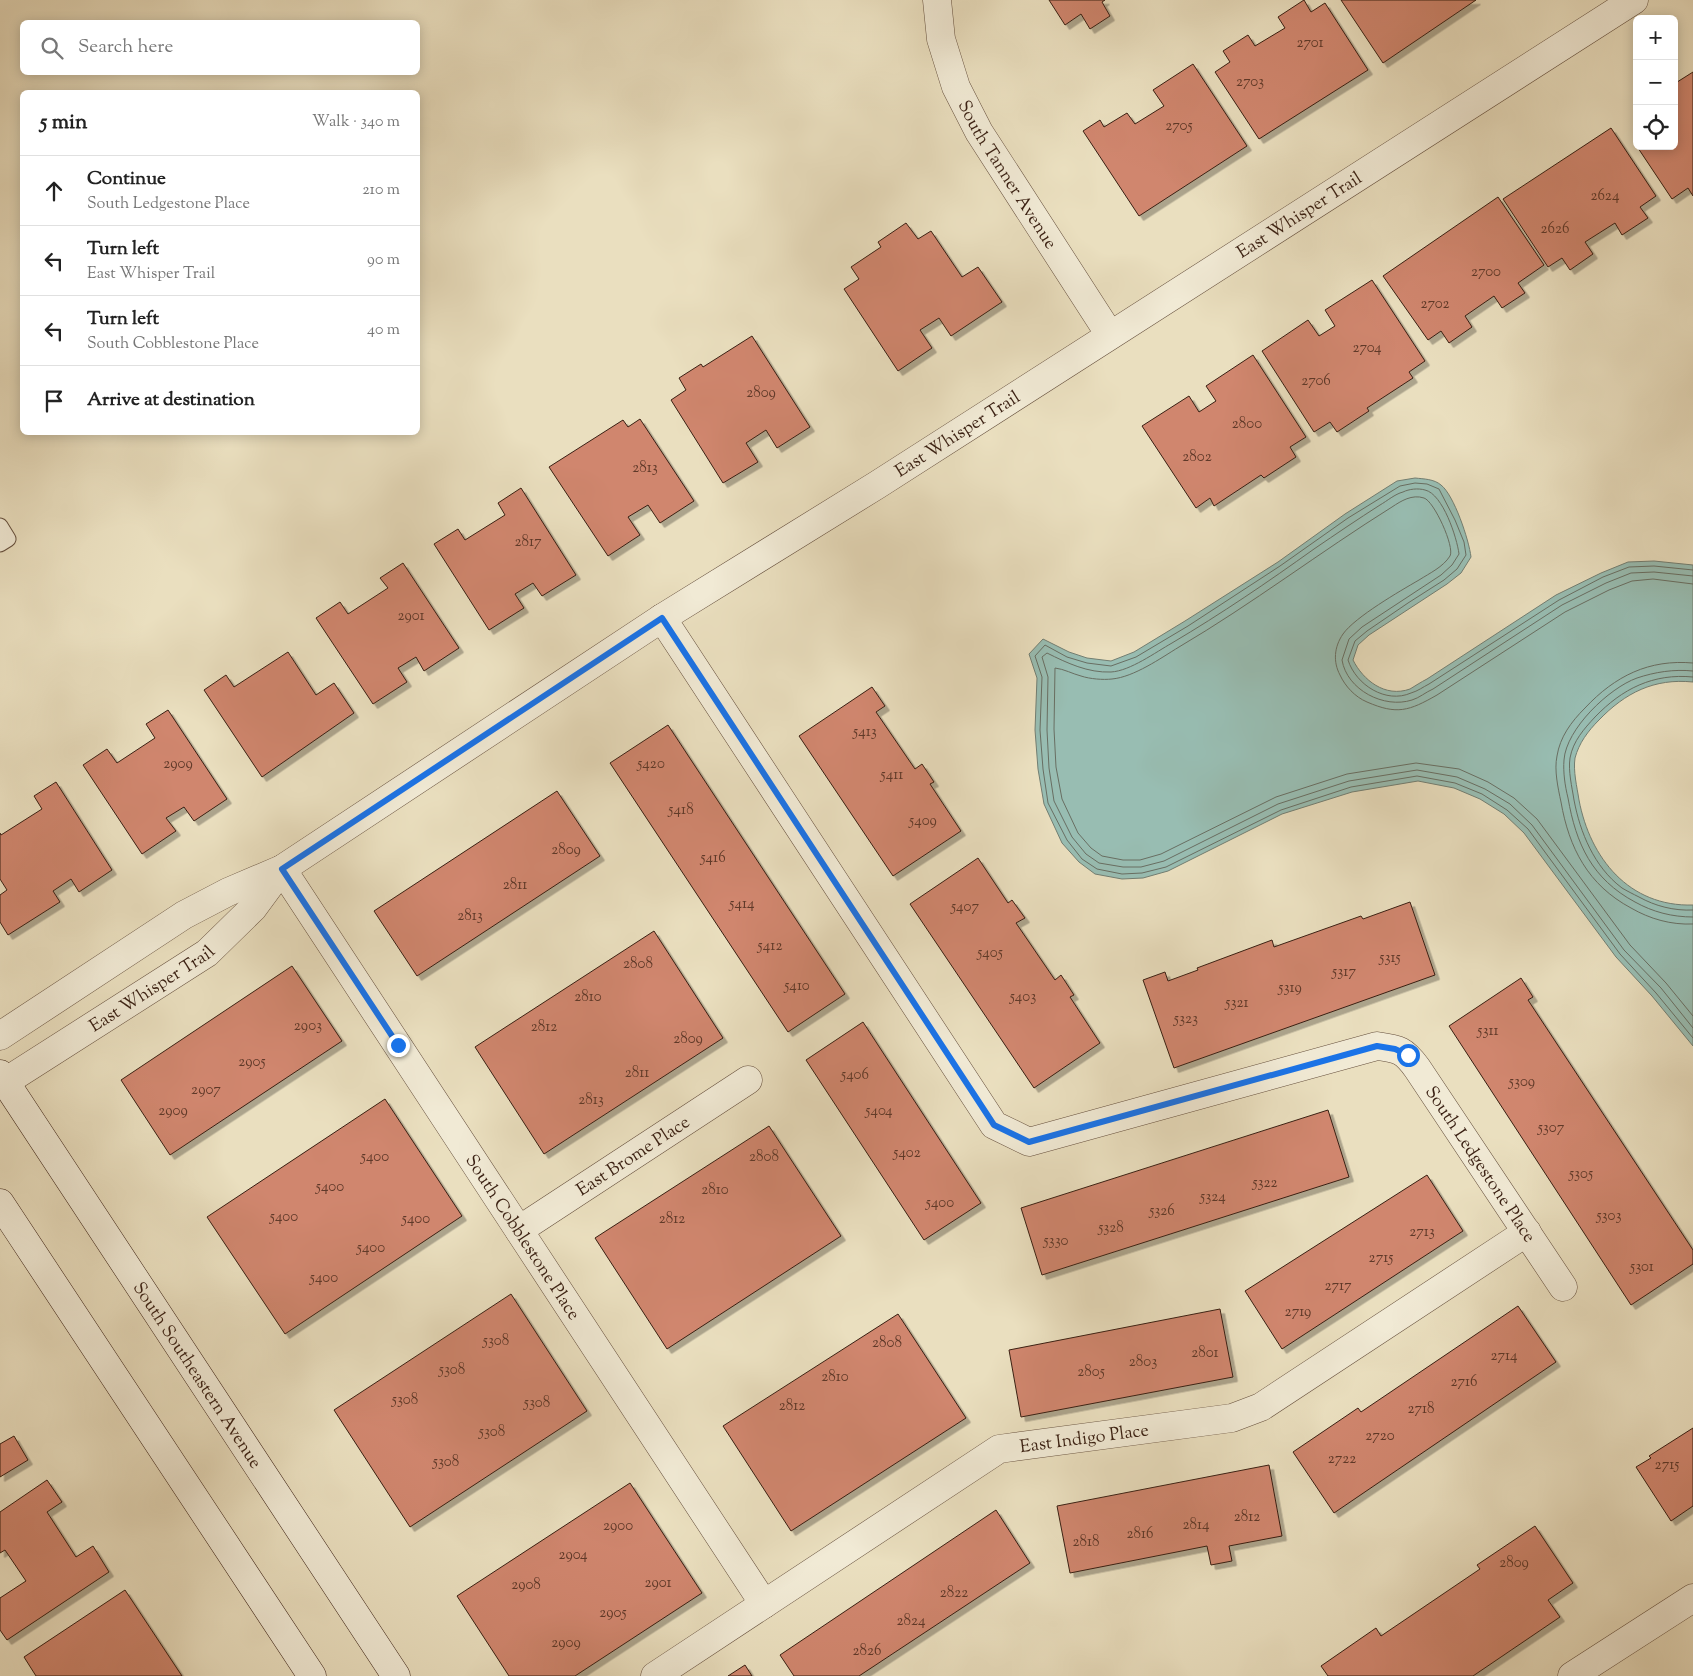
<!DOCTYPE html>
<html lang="en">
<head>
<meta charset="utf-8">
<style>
  :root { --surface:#fff; --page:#f2f2f2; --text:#222; --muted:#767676; --line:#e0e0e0 }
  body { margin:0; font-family:"Sorts Mill Goudy",serif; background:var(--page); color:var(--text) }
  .controls { position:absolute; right:15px; top:15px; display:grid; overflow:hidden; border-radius:8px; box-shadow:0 2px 12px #0003 }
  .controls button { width:45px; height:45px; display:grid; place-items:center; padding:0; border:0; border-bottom:1px solid var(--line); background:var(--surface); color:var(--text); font:25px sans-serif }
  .stop { position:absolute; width:15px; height:15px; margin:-11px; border:4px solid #1a73e8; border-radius:50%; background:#fff }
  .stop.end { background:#1a73e8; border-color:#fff; box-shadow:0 1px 5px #0008 }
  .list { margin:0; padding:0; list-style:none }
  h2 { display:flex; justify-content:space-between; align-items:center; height:65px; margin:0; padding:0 20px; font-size:21px }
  h2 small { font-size:16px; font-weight:400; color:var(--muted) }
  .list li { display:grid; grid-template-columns:32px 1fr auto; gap:15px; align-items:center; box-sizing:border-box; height:70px; padding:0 20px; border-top:1px solid var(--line) }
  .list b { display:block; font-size:19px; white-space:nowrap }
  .list p { margin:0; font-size:16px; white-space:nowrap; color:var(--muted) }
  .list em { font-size:16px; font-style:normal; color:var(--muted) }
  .icon { flex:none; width:28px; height:28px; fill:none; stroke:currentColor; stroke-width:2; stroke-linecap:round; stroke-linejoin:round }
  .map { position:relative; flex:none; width:1693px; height:1676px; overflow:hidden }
  .search { position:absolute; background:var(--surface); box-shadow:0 2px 12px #0003; left:20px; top:20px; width:400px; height:55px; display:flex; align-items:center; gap:12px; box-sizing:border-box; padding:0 18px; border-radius:8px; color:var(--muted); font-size:19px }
  .panel { position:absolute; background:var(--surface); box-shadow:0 2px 12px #0003; left:20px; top:90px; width:400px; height:345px; border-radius:8px }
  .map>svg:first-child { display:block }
</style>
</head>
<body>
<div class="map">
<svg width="1693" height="1676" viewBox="0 0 1693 1676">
  <defs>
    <filter id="shadow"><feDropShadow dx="4.5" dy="4.5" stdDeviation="0" flood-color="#0004"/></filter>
  </defs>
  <rect width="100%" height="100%" fill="#eadfbf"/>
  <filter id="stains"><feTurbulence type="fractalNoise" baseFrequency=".004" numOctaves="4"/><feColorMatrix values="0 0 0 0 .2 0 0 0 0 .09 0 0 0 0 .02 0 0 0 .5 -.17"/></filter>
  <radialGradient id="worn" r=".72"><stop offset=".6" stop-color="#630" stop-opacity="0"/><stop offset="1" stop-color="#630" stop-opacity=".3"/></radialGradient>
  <path fill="#98bdb2" stroke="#727e72" d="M1415,478C1424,479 1434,479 1441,485C1454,495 1469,540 1471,557L1461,573L1447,584L1369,635L1358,645L1353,660C1363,680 1385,698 1410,689C1415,686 1421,682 1427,679L1556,595L1601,573L1628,562L1654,561L1693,565V682C1654,678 1625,693 1599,720C1588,731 1579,743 1575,758C1573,771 1577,787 1579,800C1590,858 1629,907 1693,905V1046L1652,996L1616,957L1524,833L1504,814L1480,799L1454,788L1418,781L1352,792L1282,814L1168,871L1143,878L1122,879L1095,874L1079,862L1062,843L1044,804L1038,769L1035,730L1037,678L1029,654L1043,639L1069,652L1087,658L1111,661L1134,652L1185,621L1278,562L1345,514L1397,481Z"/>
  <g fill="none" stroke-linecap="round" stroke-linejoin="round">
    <path stroke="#686e62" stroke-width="1" d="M1693,570L1654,566L1629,567L1603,577L1559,600L1429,684C1423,687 1418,691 1411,693C1386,704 1356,685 1348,660L1355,641L1367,631L1408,603L1444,580L1457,569L1466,555L1464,542L1455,520L1439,489L1427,484L1415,483L1400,486L1348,518L1280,566L1188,626L1136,657L1111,666L1087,663L1067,657L1045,645L1035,656L1042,677L1040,730L1043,769L1048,803L1067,840L1082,859L1097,869L1122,874L1142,873L1166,867L1281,810L1351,787L1417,776L1455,783L1482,794L1507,810L1528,829L1620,954L1656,993L1693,1038
      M1693,576L1654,572L1631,573L1606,583L1562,605L1433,689C1426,692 1419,698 1412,700C1384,709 1347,690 1342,660L1349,639L1362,627L1441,575L1452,565L1459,554C1457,538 1443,494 1425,490C1418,488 1409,489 1403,492C1395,494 1387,501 1380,505C1358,519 1336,534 1314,549C1268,582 1221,614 1172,643C1156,652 1130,671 1111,672C1088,673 1067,663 1047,653L1042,657L1048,677L1047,730L1049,768L1054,801L1072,837L1086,854L1099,863L1123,867H1141L1164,861L1278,804L1349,781L1417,770L1457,777L1485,789L1510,804L1532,825L1624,950L1661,988L1693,1028
      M1693,584L1653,579L1632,581L1609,590L1565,612L1437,695C1409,711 1397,715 1367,702C1355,697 1345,686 1340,675C1333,662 1334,647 1343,634C1355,617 1400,591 1419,580C1430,573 1443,567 1450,556C1455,547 1434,501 1424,498C1412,494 1401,501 1392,507C1320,552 1252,604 1179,647C1161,658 1134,677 1112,679C1103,680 1090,679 1081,676C1073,674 1064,669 1055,668L1054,729L1056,767L1062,799L1078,833L1091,848L1102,856L1123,860H1140L1161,854L1276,797L1347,774L1416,763L1459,769L1488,782L1514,798L1537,819L1630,945L1666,983L1693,1016
      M1693,663C1649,659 1615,676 1585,708C1571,722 1560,737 1557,756C1554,770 1558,788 1561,802C1569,848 1588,885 1631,908C1650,919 1671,925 1693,924
      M1693,671C1674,669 1655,672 1637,678C1609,688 1566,729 1564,760C1563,772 1565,786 1568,798C1576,844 1592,879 1635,902C1653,912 1672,917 1693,917
      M1693,677C1653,673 1622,689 1595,717C1584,729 1573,741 1570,758C1568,771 1572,787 1574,800C1580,832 1594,867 1622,888C1627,891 1633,894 1639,897C1655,906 1674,911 1693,910"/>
  </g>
  <path fill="#d0866e" stroke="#391f12" filter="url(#shadow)" d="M1049,0H1105L1102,2L1110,16L1090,29L1081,14L1065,25Z
    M1304,0L1311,12L1325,3L1368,70L1259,139L1215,72L1230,62L1223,51L1248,35L1255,46L1285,28L1278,17Z
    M1341,0H1476L1383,63Z
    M1193,64L1247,146L1139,216L1083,131L1100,120L1104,127L1127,113L1135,124L1164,106L1153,90Z
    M1693,72V196L1688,188L1672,199L1634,142L1637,140V146H1674V84Z
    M1611,128L1656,196L1640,207L1648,218L1622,235L1615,223L1585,242L1593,254L1570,270L1562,258L1548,267L1503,199Z
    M1498,197L1544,265L1518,283L1525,293L1502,308L1494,296L1465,316L1472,327L1449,343L1441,331L1428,340L1383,276Z
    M906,223L918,239L931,231L962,277L978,267L1002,302L951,336L939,318L920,330L932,348L898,371L844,289L859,279L851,267L881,247L878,242Z
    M1372,280L1425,361L1409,372L1413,378L1367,408L1369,411L1337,432L1330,422L1314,432L1262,351L1308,320L1319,336L1335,326L1325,310Z
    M752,336L810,427L777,448L766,430L746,443L758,462L723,483L671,400L686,390L679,378L701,364L703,367Z
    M1253,355L1306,437L1290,447L1296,457L1264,478L1261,475L1214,506L1210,498L1196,508L1142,426L1189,396L1199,412L1216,401L1206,386Z
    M640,419L694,501L660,523L648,505L628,517L640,535L608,556L549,467L623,420L628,427Z
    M521,488L576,575L542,596L533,583L515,594L524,608L489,630L434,544L458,529L465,540L505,515L498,503Z
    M403,563L459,648L424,671L416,657L398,668L407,682L373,704L316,618L340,602L348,614L388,588L380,578Z
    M288,652L316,695L334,683L354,713L262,777L204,690L226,675L234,687Z
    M872,687L885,706L876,712L915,769L922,764L934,782L930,784L961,831L893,876L799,736Z
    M168,710L227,799L194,821L184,807L166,818L176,831L142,854L83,765L107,749L117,763L155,738L146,724Z
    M668,725L845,994L788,1032L610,763Z
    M56,782L112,870L79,892L71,879L53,891L60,902L8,935L0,922V895L7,890L0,879V833L1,835L42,809L34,796Z
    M557,791L600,856L417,976L374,911Z
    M978,858L1008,903L1012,900L1025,918L1016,923L1055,980L1061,975L1074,995L1070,997L1100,1043L1034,1088L910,904Z
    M1410,902L1435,975L1174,1068L1143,980L1165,972L1168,981L1198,970L1197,968L1272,940L1274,947L1361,916L1363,919Z
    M654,931L723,1038L544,1154L475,1047Z
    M292,966L342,1041L170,1155L121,1080Z
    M1521,978L1533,997L1528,1000L1693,1250V1264L1631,1305L1449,1026Z
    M863,1022L981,1203L924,1240L806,1060Z
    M385,1099L462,1216L285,1334L207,1217Z
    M1328,1110L1349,1177L1042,1275L1021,1208Z
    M769,1126L841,1236L667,1349L595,1238Z
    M1427,1175L1463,1231L1282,1349L1245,1291Z
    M511,1294L587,1411L410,1527L334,1410Z
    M1518,1306L1556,1362L1334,1513L1293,1452L1358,1408L1361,1412Z
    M1220,1309L1233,1377L1021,1417L1009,1350Z
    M898,1314L966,1418L791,1531L723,1426Z
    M1693,1428V1506L1671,1521L1636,1467L1651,1458L1649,1456Z
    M14,1436L28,1460L0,1477V1444Z
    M1269,1465L1282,1536L1229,1546L1232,1561L1211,1565L1207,1546L1070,1573L1057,1506Z
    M47,1480L62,1502L47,1512L76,1557L93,1546L109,1572L7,1640L0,1630V1598L26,1581L5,1550L0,1553V1512Z
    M630,1483L702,1593L575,1676H509L457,1596Z
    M996,1510L1030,1563L859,1676H794L780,1655Z
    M1535,1526L1573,1583L1548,1600L1560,1617L1473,1676H1328L1321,1666L1376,1628L1381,1636L1480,1569L1477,1565Z
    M125,1590L182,1676H36L24,1657Z
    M745,1665L752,1676H728Z"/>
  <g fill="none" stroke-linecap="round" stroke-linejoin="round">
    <defs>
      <path id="lane" d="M0,526L8,539L0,544"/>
      <g id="street">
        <path id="s1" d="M937,0L941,39L956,87L979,132L1110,335"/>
        <path id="s2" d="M662,618L994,1125L1029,1142L1377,1046C1399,1049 1404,1050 1417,1068L1563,1287"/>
        <path id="s3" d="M282,869L764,1604"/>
        <path id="s4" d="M0,1036L184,915L228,892L282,869L662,618L877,485L1634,0"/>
        <path id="s5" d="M0,1083L5,1082L207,953L253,908L281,870"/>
        <path id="s6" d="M519,1230L748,1080"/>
        <path id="s7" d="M655,1676L999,1449L1232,1418L1261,1407L1527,1232"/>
        <path d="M1572,1676L1693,1598"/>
      </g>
      <g id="secondary">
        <path id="s8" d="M0,1074L396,1676"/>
        <path d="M0,1203L312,1676"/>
      </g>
    </defs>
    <use href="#lane" stroke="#654f3d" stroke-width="17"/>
    <use href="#street" stroke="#654f3d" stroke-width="29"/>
    <use href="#secondary" stroke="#391f12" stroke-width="29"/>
    <use href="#lane" stroke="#f1ead5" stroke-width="15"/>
    <use href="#street" stroke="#f1ead5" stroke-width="28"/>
    <use href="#secondary" stroke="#f1ead5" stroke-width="28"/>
  </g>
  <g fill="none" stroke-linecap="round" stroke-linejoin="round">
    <path stroke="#1a73e8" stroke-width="6" d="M398,1045L282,869L662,618L994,1125L1029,1142L1377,1046L1395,1049L1408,1055"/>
  </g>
  <g text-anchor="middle" stroke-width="4.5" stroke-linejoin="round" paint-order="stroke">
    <g font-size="15" fill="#5f3929">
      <text x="1310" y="47">2701</text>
      <text x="1250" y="86">2703</text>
      <text x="1179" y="130">2705</text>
      <text x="1605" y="200">2624</text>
      <text x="1555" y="233">2626</text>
      <text x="1486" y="276">2700</text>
      <text x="1435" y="308">2702</text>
      <text x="1367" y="352">2704</text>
      <text x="1316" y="385">2706</text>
      <text x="761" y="397">2809</text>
      <text x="1247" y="428">2800</text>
      <text x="1197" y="461">2802</text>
      <text x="645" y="472">2813</text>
      <text x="528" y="546">2817</text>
      <text x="411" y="620">2901</text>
      <text x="865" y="736">5413</text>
      <text x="178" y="768">2909</text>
      <text x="651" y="768">5420</text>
      <text x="892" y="779">5411</text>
      <text x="681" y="814">5418</text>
      <text x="923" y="825">5409</text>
      <text x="566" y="854">2809</text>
      <text x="713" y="862">5416</text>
      <text x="515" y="889">2811</text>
      <text x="742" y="908">5414</text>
      <text x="965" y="911">5407</text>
      <text x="470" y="920">2813</text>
      <text x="770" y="950">5412</text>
      <text x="990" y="957">5405</text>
      <text x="1390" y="962">5315</text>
      <text x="638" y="968">2808</text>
      <text x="1344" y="976">5317</text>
      <text x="797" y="990">5410</text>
      <text x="1290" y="992">5319</text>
      <text x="588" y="1001">2810</text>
      <text x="1023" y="1001">5403</text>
      <text x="1237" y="1007">5321</text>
      <text x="1186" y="1023">5323</text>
      <text x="308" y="1030">2903</text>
      <text x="544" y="1031">2812</text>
      <text x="1488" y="1035">5311</text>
      <text x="688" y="1043">2809</text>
      <text x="252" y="1066">2905</text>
      <text x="637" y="1077">2811</text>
      <text x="855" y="1079">5406</text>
      <text x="1522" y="1086">5309</text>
      <text x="206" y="1094">2907</text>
      <text x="591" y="1104">2813</text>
      <text x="173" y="1115">2909</text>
      <text x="879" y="1115">5404</text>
      <text x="1551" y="1132">5307</text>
      <text x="907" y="1157">5402</text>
      <text x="375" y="1161">5400</text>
      <text x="764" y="1161">2808</text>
      <text x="1581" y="1178">5305</text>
      <text x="1265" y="1187">5322</text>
      <text x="330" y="1191">5400</text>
      <text x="715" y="1194">2810</text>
      <text x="1213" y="1201">5324</text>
      <text x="940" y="1207">5400</text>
      <text x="1162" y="1215">5326</text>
      <text x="1609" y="1220">5303</text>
      <text x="284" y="1221">5400</text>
      <text x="416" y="1223">5400</text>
      <text x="672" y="1223">2812</text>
      <text x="1111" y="1232">5328</text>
      <text x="1422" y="1236">2713</text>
      <text x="1056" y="1245">5330</text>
      <text x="371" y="1252">5400</text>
      <text x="1381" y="1262">2715</text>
      <text x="1642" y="1271">5301</text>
      <text x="324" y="1282">5400</text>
      <text x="1338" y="1290">2717</text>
      <text x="1298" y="1316">2719</text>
      <text x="496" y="1345">5308</text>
      <text x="887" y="1347">2808</text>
      <text x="1205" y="1357">2801</text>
      <text x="1504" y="1360">2714</text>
      <text x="1143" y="1366">2803</text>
      <text x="452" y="1374">5308</text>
      <text x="1091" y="1376">2805</text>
      <text x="835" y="1381">2810</text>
      <text x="1464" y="1386">2716</text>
      <text x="405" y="1404">5308</text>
      <text x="537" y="1407">5308</text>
      <text x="792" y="1410">2812</text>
      <text x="1421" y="1413">2718</text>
      <text x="492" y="1436">5308</text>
      <text x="1380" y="1440">2720</text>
      <text x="1342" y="1463">2722</text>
      <text x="446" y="1466">5308</text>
      <text x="1667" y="1469">2715</text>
      <text x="1247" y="1521">2812</text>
      <text x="1196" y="1529">2814</text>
      <text x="618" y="1530">2900</text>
      <text x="1140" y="1538">2816</text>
      <text x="1086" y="1546">2818</text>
      <text x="573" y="1559">2904</text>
      <text x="1514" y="1567">2809</text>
      <text x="658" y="1587">2901</text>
      <text x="526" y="1589">2908</text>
      <text x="954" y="1597">2822</text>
      <text x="613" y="1617">2905</text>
      <text x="911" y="1625">2824</text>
      <text x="566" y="1647">2909</text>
      <text x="867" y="1655">2826</text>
    </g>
    <g font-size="18" fill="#391f12" stroke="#f1ead5">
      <text dy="6" stroke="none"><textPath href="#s1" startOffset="191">South Tanner Avenue</textPath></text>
      <text dy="6" stroke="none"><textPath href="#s4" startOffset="1538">East Whisper Trail</textPath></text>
      <text dy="6" stroke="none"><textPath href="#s4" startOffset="1132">East Whisper Trail</textPath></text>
      <text dy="6" stroke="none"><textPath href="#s5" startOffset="179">East Whisper Trail</textPath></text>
      <text dy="6" stroke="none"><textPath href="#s6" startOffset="136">East Brome Place</textPath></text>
      <text dy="6" stroke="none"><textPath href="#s2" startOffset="1169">South Ledgestone Place</textPath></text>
      <text dy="6" stroke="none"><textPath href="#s3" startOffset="440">South Cobblestone Place</textPath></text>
      <text dy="6" stroke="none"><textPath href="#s8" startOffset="360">South Southeastern Avenue</textPath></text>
      <text dy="6" stroke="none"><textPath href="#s7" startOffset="498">East Indigo Place</textPath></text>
    </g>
  </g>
  <rect width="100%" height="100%" filter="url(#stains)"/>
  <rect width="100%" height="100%" fill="url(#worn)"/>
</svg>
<div class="controls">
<button>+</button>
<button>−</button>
<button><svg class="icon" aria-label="locate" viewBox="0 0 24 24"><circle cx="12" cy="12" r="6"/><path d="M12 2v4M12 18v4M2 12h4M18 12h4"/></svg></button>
</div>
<div class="stop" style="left:1408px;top:1055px"></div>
<div class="stop end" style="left:398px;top:1045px"></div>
<div class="search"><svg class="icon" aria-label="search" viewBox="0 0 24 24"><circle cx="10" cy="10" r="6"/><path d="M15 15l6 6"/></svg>Search here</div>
<section class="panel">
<h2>5 min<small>Walk · 340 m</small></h2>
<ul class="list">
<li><svg class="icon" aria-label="ahead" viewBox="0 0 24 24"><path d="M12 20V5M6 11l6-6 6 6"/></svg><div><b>Continue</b><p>South Ledgestone Place</p></div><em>210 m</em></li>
<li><svg class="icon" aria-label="left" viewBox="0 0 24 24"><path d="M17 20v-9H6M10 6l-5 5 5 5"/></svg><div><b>Turn left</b><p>East Whisper Trail</p></div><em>90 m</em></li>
<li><svg class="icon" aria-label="left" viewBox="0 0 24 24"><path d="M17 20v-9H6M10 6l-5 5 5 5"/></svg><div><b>Turn left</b><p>South Cobblestone Place</p></div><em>40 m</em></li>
<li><svg class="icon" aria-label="arrive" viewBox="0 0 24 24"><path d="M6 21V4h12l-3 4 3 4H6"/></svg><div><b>Arrive at destination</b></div></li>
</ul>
</section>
</div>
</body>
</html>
